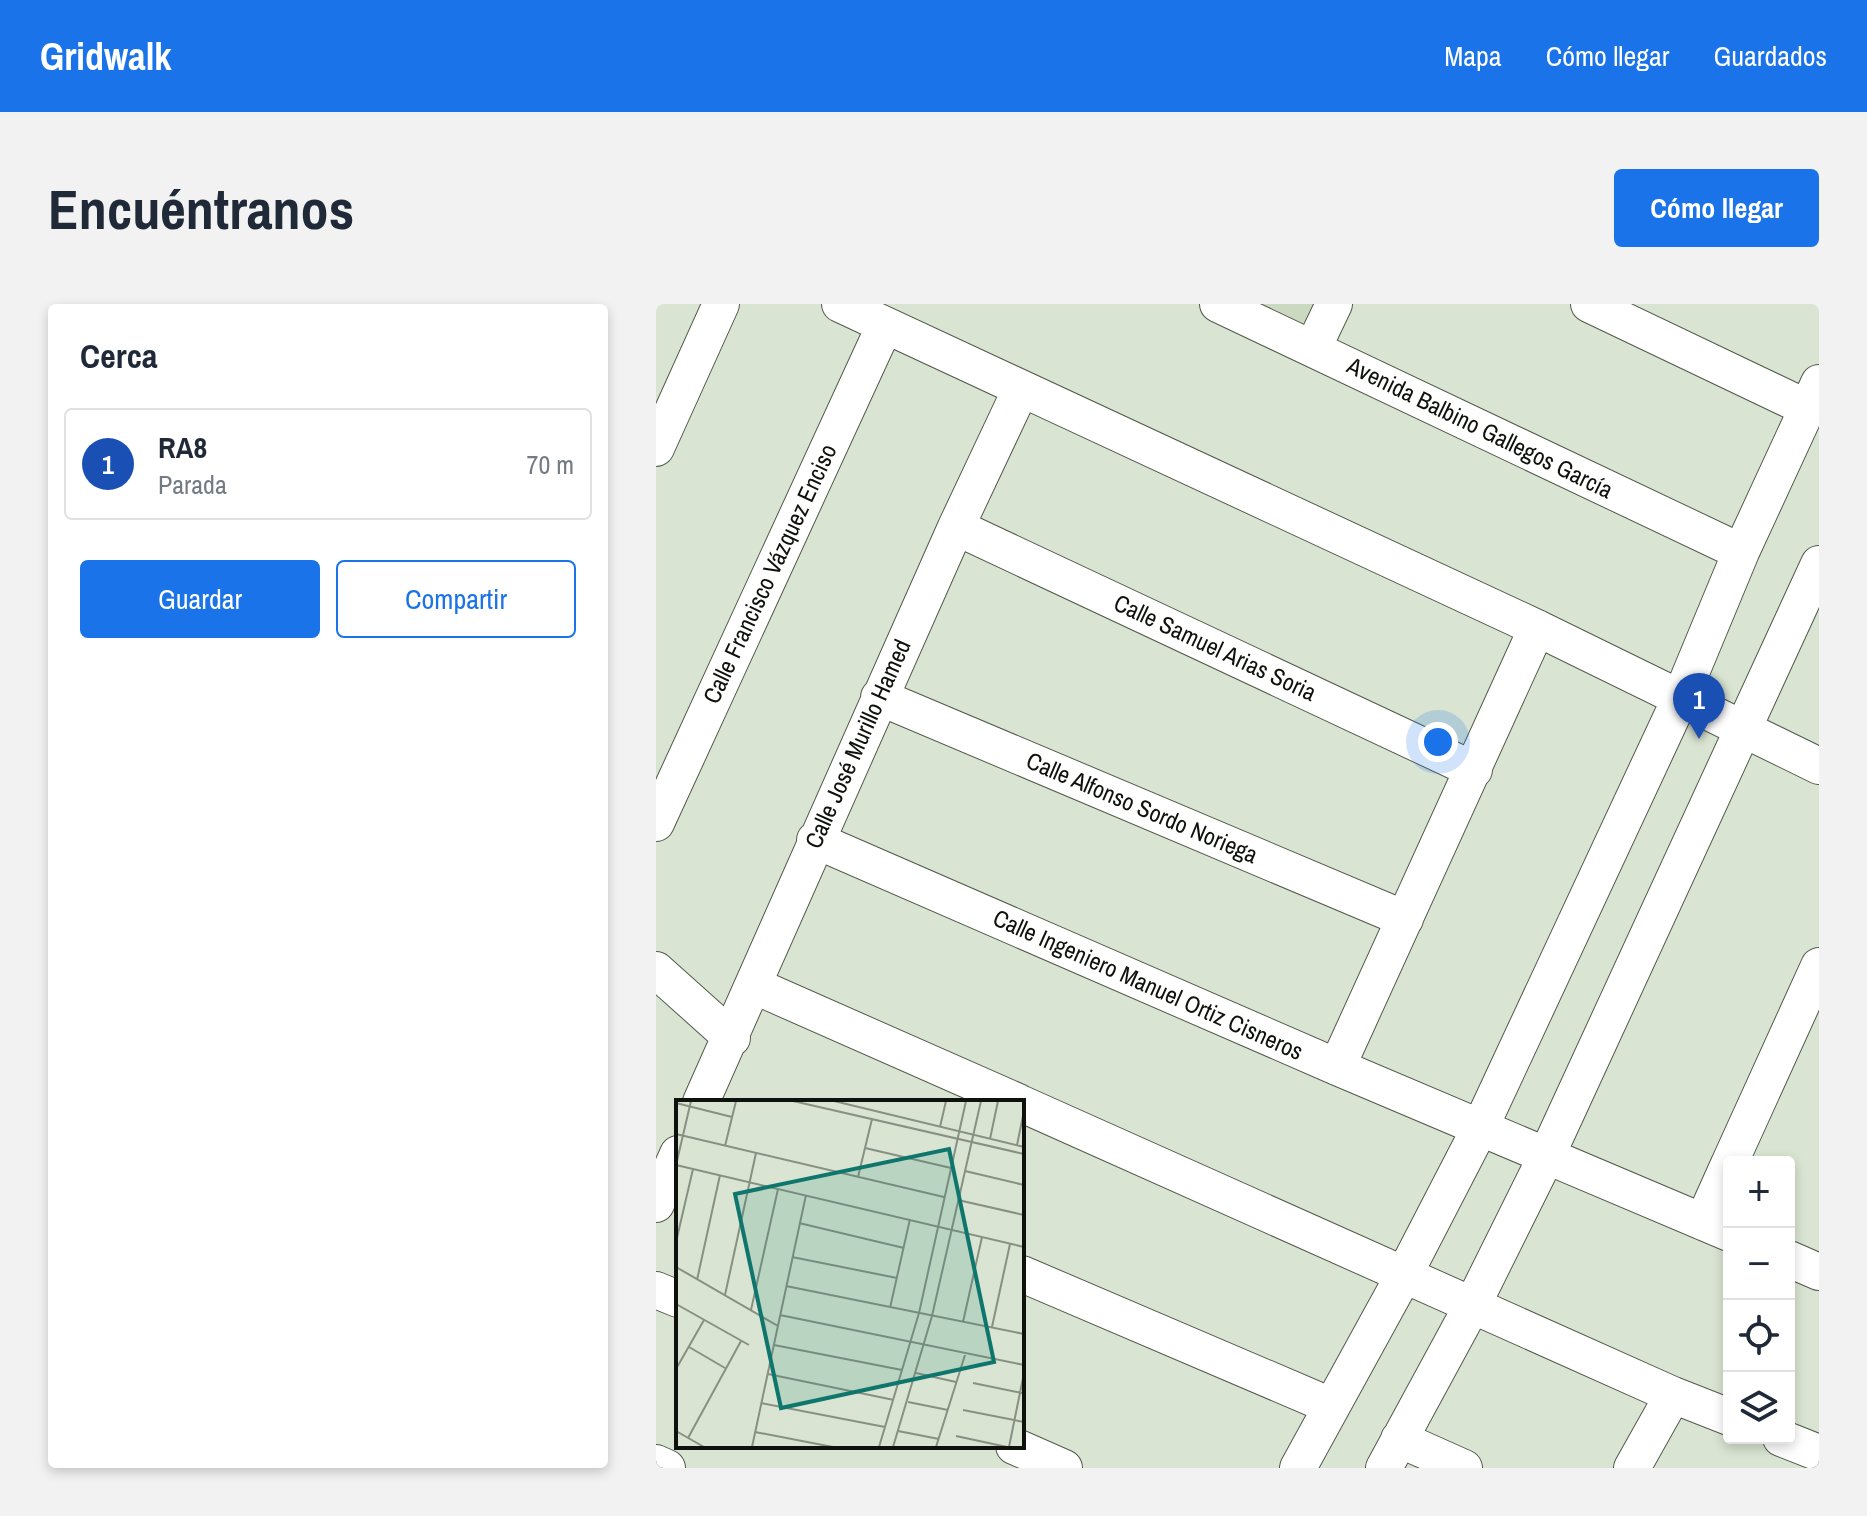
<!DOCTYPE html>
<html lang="es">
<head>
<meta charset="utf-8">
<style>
  :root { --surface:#fff; --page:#f2f2f3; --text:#1f2937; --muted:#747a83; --line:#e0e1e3; --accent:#1a73e8 }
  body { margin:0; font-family:"Archivo Narrow",sans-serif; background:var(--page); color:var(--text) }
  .controls { position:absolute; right:24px; bottom:24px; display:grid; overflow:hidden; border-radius:8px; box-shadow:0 4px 12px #0003 }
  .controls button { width:72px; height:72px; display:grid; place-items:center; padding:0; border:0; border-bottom:2px solid var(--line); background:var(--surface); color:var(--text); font:40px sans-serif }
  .you { position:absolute; left:782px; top:438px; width:28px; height:28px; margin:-20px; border:6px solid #fff; border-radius:50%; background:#1a73e8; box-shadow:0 0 0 12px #1a73e833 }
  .badge { display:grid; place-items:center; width:52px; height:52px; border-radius:50%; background:var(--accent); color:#fff; font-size:26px; font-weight:700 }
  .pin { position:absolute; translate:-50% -66px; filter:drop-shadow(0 2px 4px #0008) }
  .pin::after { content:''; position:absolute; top:42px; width:28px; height:24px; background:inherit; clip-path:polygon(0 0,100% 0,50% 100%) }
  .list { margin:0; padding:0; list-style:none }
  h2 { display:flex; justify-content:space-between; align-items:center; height:104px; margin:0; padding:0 32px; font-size:34px }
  h2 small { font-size:26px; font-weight:400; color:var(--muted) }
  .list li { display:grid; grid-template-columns:52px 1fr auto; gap:24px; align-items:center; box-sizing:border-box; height:112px; margin:0 16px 16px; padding:0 16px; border:2px solid var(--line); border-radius:8px }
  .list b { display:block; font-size:30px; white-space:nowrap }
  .list p { margin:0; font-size:26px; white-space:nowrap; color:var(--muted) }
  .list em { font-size:26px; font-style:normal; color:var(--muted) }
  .actions { display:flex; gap:16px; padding:24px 32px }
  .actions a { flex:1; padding:18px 0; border:2px solid var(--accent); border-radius:8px; text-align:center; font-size:28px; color:var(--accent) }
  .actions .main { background:var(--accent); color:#fff }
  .icon { flex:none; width:44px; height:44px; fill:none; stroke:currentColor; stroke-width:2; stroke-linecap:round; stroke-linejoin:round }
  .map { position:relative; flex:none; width:1163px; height:1164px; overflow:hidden; border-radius:8px }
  header { display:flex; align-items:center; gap:48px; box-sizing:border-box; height:112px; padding:0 40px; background:var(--accent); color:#fff }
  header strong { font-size:38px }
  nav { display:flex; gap:44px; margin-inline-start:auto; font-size:28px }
  .intro { display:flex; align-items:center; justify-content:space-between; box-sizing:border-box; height:192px; padding:0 48px }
  h1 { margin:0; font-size:56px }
  .button { padding:20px 36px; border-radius:8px; background:var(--accent); color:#fff; font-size:28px; font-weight:700 }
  main { display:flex; gap:48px; padding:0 48px }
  aside { flex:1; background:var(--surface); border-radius:8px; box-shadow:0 4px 12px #0003 }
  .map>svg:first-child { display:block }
</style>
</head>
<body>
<header>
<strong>Gridwalk</strong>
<nav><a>Mapa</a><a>Cómo llegar</a><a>Guardados</a></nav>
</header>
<div class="intro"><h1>Encuéntranos</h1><a class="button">Cómo llegar</a></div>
<main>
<aside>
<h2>Cerca<small></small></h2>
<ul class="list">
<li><span class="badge" style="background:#1a4fb4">1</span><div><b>RA8</b><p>Parada</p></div><em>70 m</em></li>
</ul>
<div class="actions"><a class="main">Guardar</a><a>Compartir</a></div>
</aside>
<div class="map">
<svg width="1163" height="1164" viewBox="0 0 1163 1164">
  <rect width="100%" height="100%" fill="#d9e4d2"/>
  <path fill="#cbd9c1" d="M600,0H660L649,23Z"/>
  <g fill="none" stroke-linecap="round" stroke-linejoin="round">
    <defs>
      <path id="minor" d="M184,0L881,324L1163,462
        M562,0L1085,248
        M933,0L1151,104
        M657,44L678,0
        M0,144L65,0
        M300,223L818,466
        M223,393L749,615
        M0,519L229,21
        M159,536L681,763L1073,929
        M0,666L76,734
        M99,682L362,798
        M681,763L881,324
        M45,798L300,223L365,85
        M366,800L1017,1091L1073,1113
        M1074,858L1163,662
        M0,900L22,850
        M1047,918L1073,860
        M1133,955L1163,968
        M366,970L675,1102
        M0,986L22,995
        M1125,1134L1163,1149
        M743,1135L808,1164
        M358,1142L408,1164
        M0,1159L11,1164
        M642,1164L749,969L824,824L1024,395L1085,248L1163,79
        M728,1164L817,1000L890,853L1163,260
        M976,1164L1017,1091"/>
    </defs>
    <use href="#minor" stroke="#525b4c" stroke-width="38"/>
    <use href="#minor" stroke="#fff" stroke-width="36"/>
  </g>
  <g text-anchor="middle" stroke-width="6" stroke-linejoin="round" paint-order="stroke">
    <g font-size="24" fill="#0f120c" stroke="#fff">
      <text transform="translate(824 124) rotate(26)" y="8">Avenida Balbino Gallegos García</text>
      <text transform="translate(114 270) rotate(-65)" y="8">Calle Francisco Vázquez Enciso</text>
      <text transform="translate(559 344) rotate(25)" y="8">Calle Samuel Arias Soria</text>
      <text transform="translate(202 440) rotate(-66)" y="8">Calle José Murillo Hamed</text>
      <text transform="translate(486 504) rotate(23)" y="8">Calle Alfonso Sordo Noriega</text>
      <text transform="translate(492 681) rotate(24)" y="8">Calle Ingeniero Manuel Ortiz Cisneros</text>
    </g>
  </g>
  <g transform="translate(20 796)">
    <rect width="348" height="348" fill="#d9e4d2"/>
    <path fill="none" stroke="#889083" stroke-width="2" d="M117,1L348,54M158,1L348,47M0,3L56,17M264,27L270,1M0,34L268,97M314,39L322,1M341,45L348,11M49,46L60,1M189,48L275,68M0,65L348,147M0,65L15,1M289,71L348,85M182,77L196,19M282,100L348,115M123,123L228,148M0,142L17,69M116,157L221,178M0,167L102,226M21,180L44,75M110,186L348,234M49,195L80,53M0,204L73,245M214,208L234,119M75,210L102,89M104,215L348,265M287,222L306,137M316,227L334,144M98,245L226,270M13,247L49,268M0,269L28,220M240,273L280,282M92,274L218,300M297,283L346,293M232,302L272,310M85,303L209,327M287,310L348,322M0,331L28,347M222,331L263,339M79,332L157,347M280,336L331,347M12,338L65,241M76,347L130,95M203,347L243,213L290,1M217,347L256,216L305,1M260,347L289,255M333,347L348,273"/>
    <path fill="#0f766e" fill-opacity="0.15" stroke="#0f766e" stroke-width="4" d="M273,49L318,262L105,308L59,94Z"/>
    <rect width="348" height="348" fill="none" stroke="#0f120c" stroke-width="4"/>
  </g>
</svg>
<div class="controls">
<button>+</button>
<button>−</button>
<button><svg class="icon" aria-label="locate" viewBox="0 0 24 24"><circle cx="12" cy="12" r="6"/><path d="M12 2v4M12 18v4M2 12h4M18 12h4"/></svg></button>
<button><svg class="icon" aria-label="layers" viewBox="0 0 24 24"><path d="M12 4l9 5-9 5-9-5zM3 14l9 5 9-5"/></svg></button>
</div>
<div class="you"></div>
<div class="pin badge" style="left:1043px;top:435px;background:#1a4fb4">1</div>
</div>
</main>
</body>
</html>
